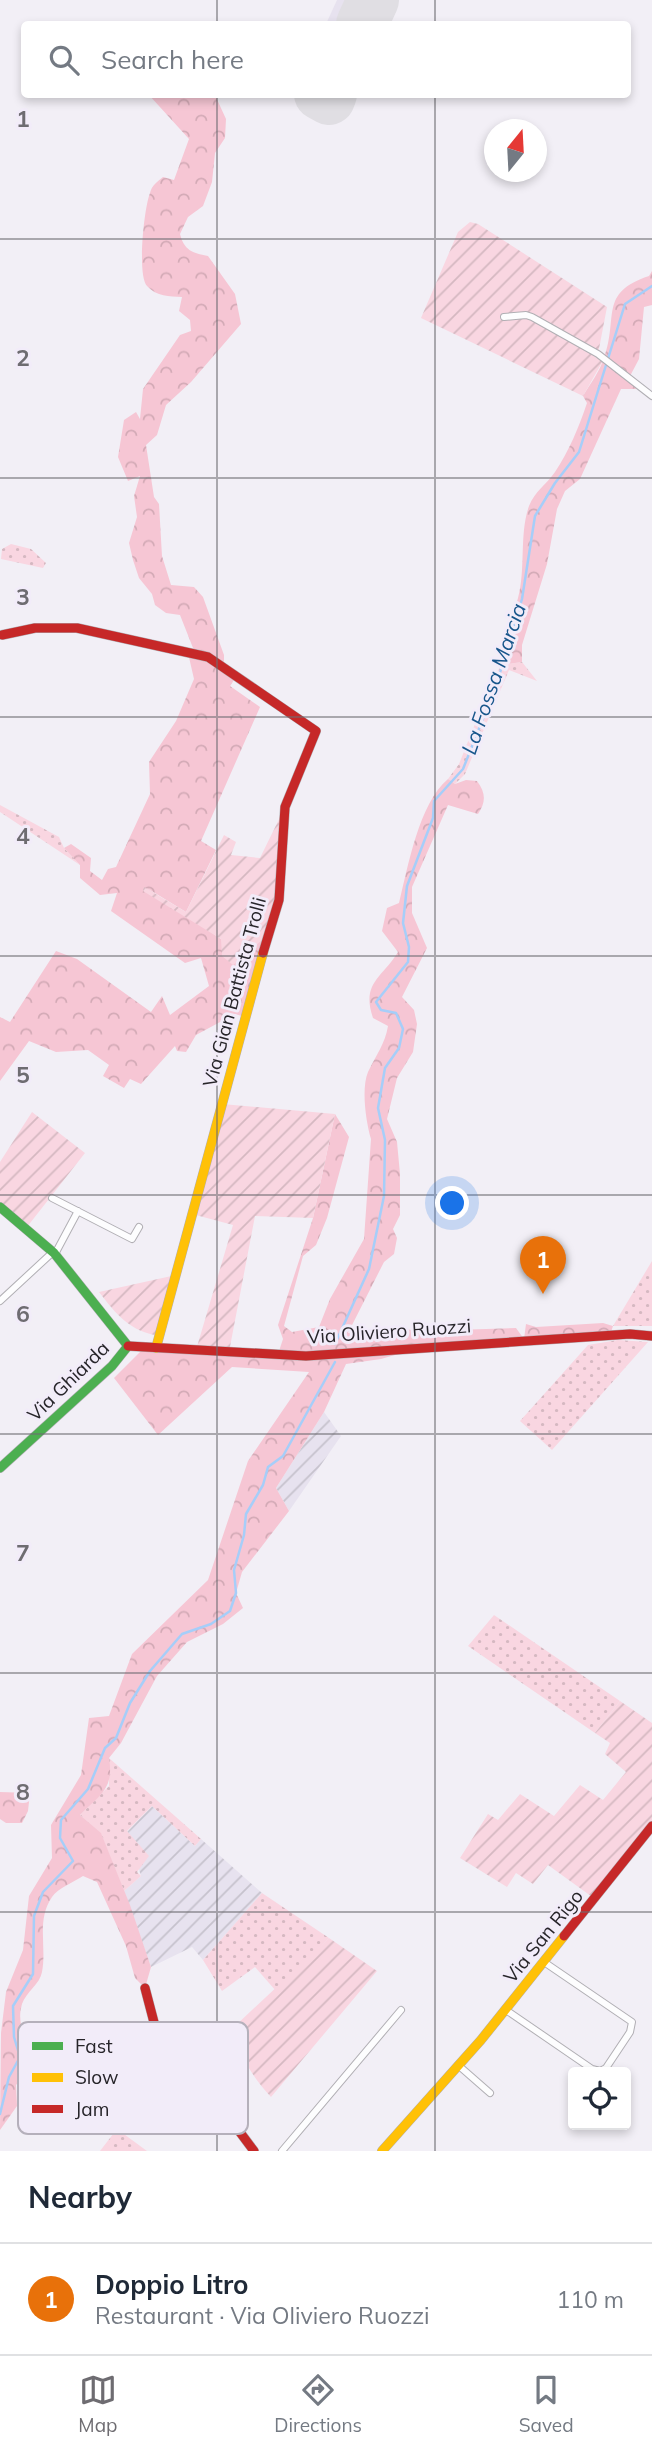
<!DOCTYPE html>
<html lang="en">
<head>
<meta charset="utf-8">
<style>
  :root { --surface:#fff; --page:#f6f6f7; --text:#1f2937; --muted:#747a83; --line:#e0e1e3; --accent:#6e6c71 }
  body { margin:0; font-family:Mulish,sans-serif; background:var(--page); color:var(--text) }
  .controls { position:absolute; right:21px; bottom:21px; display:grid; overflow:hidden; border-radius:7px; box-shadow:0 4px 10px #0003 }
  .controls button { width:63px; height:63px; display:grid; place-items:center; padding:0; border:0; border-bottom:2px solid var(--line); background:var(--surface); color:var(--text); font:35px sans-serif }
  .compass { position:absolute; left:484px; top:119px; width:63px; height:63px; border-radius:50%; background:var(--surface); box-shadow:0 4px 10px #0003; rotate:18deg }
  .you { position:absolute; left:453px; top:1204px; width:24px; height:24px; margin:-18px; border:5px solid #fff; border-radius:50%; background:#1a73e8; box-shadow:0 0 0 10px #1a73e833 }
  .badge { display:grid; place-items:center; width:46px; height:46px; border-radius:50%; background:var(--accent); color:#fff; font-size:23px; font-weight:700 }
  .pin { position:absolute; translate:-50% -58px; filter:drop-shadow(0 2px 4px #0008) }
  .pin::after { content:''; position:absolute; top:37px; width:24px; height:21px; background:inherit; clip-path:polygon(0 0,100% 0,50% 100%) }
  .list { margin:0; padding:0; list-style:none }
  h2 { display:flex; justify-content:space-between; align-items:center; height:91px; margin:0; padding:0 28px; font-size:30px }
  h2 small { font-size:23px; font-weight:400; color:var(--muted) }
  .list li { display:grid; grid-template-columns:46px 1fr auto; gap:21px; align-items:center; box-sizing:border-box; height:112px; padding:0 28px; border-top:2px solid var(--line) }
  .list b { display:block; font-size:26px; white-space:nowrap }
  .list p { margin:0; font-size:23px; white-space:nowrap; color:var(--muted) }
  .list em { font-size:23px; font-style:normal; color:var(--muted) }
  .icon { flex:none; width:38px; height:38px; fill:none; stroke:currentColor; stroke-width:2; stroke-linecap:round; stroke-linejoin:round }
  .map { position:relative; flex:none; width:652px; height:2151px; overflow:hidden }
  .search { position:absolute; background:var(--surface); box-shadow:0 4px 10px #0003; left:21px; right:21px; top:21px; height:77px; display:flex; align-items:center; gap:18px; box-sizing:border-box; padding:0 24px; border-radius:7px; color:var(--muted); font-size:26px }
  .sheet { height:203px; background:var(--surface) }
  nav { display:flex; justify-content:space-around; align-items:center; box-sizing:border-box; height:98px; border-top:2px solid var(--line); background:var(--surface); font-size:19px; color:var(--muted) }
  nav a { display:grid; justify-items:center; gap:4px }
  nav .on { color:var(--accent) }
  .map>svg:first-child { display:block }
</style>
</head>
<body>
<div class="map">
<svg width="652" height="2151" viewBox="0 0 652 2151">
  <defs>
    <pattern id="industrial-furrows" width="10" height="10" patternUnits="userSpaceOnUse" patternTransform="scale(1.75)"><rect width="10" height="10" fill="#e7e2ef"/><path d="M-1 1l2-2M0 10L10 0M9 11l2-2" fill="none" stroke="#c6c2cd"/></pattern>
    <pattern id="grass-dots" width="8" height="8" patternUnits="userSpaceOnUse" patternTransform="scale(1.75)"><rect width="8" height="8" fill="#f9d6e1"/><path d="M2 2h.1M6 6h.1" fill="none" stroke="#d5b8c1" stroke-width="1.8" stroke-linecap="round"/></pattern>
    <pattern id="forest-crowns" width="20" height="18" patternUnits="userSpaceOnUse" patternTransform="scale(1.75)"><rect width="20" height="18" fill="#f6c6d4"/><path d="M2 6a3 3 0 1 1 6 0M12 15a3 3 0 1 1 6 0" fill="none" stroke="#d3aab6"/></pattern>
    <pattern id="garden-furrows" width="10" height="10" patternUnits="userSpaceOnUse" patternTransform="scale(1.75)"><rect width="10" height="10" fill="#f9d6e1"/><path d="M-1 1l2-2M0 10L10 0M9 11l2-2" fill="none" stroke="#d5b8c1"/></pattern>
  </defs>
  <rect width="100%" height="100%" fill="#f2eff6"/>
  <path fill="#e7e2ef" d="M337,0H377L367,24H326Z"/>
  <path fill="url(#industrial-furrows)" d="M324,1412L341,1436L289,1511L276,1488Z
    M152,1806L195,1846L201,1839L262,1893L203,1960L192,1947L151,1967L124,1891L141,1876L127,1832Z"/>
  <path fill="url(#grass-dots)" d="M11,544L31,549L46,563L43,568L1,559L2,549Z
    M522,662L537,681L509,670L465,774L455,784L448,779L459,764L495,674L502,665Z
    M0,805L59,837L64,848L80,865L0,812Z
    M652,1261V1326H613Z
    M618,1340L648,1342L552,1450L520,1421L588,1345Z
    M494,1615L620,1701L595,1733L468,1646Z
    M109,1758L201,1839L195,1846L152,1806L127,1831L149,1856L137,1872L141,1876L124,1891L101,1834L80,1815L109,1786Z
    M262,1893L329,1938L276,1991L255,1967L222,1991L203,1960Z
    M117,2129L147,2151H100Z"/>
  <path fill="url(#forest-crowns)" d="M149,95H215L226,119L225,138L215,153L212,182L203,206L188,217L180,234C184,250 192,253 208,256L235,294L241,324L191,382L166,405L157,435L146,445L154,497L159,504L162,556L171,585L194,587L203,597L224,655V666L236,677L230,686L260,707L201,841L216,850L186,912L145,887L221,939L269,934L245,1017L235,1014L196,1035L186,1052L177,1051L175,1046L141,1084L130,1079L124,1088L103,1076L109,1065L88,1050L56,1052L29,1041L0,1081V1017L10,1022L56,951L77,959L151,1012L162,996L170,1015L209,986L201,958L185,963L111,911L117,893L100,895L80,878V865L64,848L71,844L91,858L90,871L102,880L108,869L116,867L150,794L149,762L176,721L194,679L188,653H195L180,615L166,613L155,605L152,594L139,578L133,560L129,543L137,517L134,496L140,476L128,481L118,457L124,420L136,412L140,419L143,389L180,335L191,331L190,320L179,311L182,297C169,296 157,297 147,286C137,275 144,208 150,193C152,185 157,182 163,177L174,180L189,139Z
    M652,271V305L644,307L639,359L629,378L643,389H621L580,479L565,491L557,509L547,564L522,645V662L502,665C501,636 511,624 518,598C526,569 519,534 529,506C535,491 546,485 555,472C569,451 579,427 587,403L583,396C590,384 600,371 604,358C619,317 598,293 649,276Z
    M448,779L455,784L466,780L477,781C486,793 486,802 478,814L448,805L412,887V913L427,948L402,997L414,1010L417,1024L413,1052L397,1078L387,1119L397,1142L400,1174V1215L393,1229L397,1238L394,1254L384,1262L348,1333L387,1327L421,1331L516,1328L524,1339L526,1324L536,1327L603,1323L613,1326L610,1335L419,1348L381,1359L346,1364L324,1412L276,1488L289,1511L242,1572L236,1593L243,1608L223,1624L187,1642L157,1676L121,1743L109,1758C114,1789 101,1794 80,1815L101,1833L130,1905L151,1967L145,1988L135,1978L126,1946L97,1882L83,1876C74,1882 58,1888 52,1897C36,1920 47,1947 42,1972C40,1984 26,1992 22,2004C12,2037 48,2054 16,2085L17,2106L0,2130L1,2033L6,1992L23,1950L29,1896L52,1858L51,1825L81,1775L89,1718L109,1716L132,1654L208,1580L248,1461L309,1372L232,1367L158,1435L114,1378L144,1348L278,1354L283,1339L278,1325L313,1218L335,1114L349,1137L327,1218L316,1245L303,1256L284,1326L292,1332L319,1327L330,1299L364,1239L371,1139C366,1122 361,1089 368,1072C376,1055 385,1044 388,1026L373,1018C361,983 382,978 398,952L382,931L387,908L399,903C408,867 419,803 448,779Z
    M0,1792L30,1793L28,1811L22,1823H6L0,1819Z"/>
  <path fill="url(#garden-furrows)" d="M470,222L478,224L607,307L598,354L604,359L583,396L421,318L458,232Z
    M285,807L279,900L269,934L233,965L222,956L221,939L143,891L144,887L186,912L224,835L236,842L231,855L260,858Z
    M222,1104L335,1114L313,1218L255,1216L229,1352L196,1350L233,1225L192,1214Z
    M32,1112L85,1153L27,1227L0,1207V1162Z
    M176,1275L160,1336C130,1332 116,1314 99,1292Z
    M620,1701L652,1723V1826L595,1899L548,1865L533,1884L516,1873L507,1887L460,1858L488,1814L498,1820L520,1794L554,1816L580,1785L603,1800L626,1772L605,1754L610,1743L595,1733Z
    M329,1938L377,1971L271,2097C251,2075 239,2056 235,2026Z"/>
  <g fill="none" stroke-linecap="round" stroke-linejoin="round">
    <path stroke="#a6cef9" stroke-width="2.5" d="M335,1344L369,1269L384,1196L385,1140L378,1108L385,1068L399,1048L403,1029L396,1013L381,1010L376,1002L408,962L409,947L403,923L407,886L433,818L434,801L463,769L496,686L522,599L535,516L555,483L579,452L625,304L652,286
      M0,2114L9,2077L20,2057L14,2037L13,2006L33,1974L34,1916L43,1892L73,1861L60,1838L61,1820L88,1789L105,1748L116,1738L130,1703L150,1671L182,1634L211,1624L230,1611L236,1593L234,1570L244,1535L246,1514L263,1485L268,1467L283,1456L335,1362"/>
    <path stroke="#e0dee3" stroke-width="52" d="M362,24L373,0
      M320,94L329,99L331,94"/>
    <defs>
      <path id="street" d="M504,317L526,315L532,317L598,354L652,396
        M52,1198L132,1239L139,1227
        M55,1254L78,1211
        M0,1301L53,1252
        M506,2010L592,2069L600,2071L606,2068L630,2032L632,2022L544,1962
        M458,2065L490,2093
        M282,2151L401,2010"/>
      <path id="fast" d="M0,1207L54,1253L128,1346
        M0,1468L112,1366L128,1346"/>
      <path id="slow" d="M156,1348L263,953
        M382,2151L481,2040L564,1936"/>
      <path id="jam" d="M2,635L35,628H77L208,657L316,731L285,807L279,900L263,953
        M128,1346L306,1356L630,1334L652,1336
        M564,1936L652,1826
        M145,1988L156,2030L195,2072L254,2151"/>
    </defs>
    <use href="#street" stroke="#b1afb4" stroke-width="8"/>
    <use href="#fast" stroke="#b1afb4" stroke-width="10"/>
    <use href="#slow" stroke="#b1afb4" stroke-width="10"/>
    <use href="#jam" stroke="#b1afb4" stroke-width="10"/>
    <use href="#street" stroke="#fdfdfe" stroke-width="6"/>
    <use href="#fast" stroke="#4caf50" stroke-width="9"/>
    <use href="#slow" stroke="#ffc107" stroke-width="9"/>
    <use href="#jam" stroke="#c62828" stroke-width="9"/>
  </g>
  <path fill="none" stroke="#6e6c71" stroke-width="2" stroke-opacity="0.55" d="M217,0V24M435,0V24M217,94V2151M435,94V2151M0,239H652M0,478H652M0,717H652M0,956H652M0,1195H652M0,1434H652M0,1673H652M0,1912H652"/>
  <g text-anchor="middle" stroke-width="6" stroke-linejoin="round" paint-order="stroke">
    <g font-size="19" fill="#27252a" stroke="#f2ecf9">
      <text transform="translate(234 992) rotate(-75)" y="7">Via Gian Battista Trolli</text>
      <text transform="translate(389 1331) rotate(-4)" y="7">Via Oliviero Ruozzi</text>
      <text transform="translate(68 1381) rotate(-44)" y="7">Via Ghiarda</text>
      <text transform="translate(543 1936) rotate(-51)" y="7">Via San Rigo</text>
    </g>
    <g font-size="21" font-style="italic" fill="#18568b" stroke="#f2ecf9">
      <text transform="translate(494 679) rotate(-71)" y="7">La Fossa Marcia</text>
    </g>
  </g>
  <rect x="18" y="2022" width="230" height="112" rx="10" fill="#f2ecf9" stroke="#b5b0bb" stroke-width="2"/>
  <rect x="32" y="2042" width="31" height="8" fill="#4caf50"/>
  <rect x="32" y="2073" width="31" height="9" fill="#ffc107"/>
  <rect x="32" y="2105" width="31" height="8" fill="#c62828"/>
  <g font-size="19" fill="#27252a">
    <text x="75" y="2053">Fast</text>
    <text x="75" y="2084">Slow</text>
    <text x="75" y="2116">Jam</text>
  </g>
  <g font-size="23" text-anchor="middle" font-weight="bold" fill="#6e6c71" stroke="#f2ecf9" stroke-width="6" stroke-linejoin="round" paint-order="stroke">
    <text x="23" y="127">1</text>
    <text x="23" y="366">2</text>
    <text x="23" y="605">3</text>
    <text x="23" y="844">4</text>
    <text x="23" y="1083">5</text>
    <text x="23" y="1322">6</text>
    <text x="23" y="1561">7</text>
    <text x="23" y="1800">8</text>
  </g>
</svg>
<div class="controls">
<button><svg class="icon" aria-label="locate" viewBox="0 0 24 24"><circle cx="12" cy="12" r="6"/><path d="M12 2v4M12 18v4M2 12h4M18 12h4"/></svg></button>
</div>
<svg class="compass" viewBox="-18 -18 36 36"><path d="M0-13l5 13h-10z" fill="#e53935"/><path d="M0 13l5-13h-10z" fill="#747a83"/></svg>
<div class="you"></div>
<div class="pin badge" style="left:543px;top:1294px;background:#e8710a">1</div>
<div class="search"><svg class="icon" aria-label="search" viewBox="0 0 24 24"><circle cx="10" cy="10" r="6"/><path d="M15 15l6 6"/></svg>Search here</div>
</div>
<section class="sheet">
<h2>Nearby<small></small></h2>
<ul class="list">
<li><span class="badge" style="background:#e8710a">1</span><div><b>Doppio Litro</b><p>Restaurant · Via Oliviero Ruozzi</p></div><em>110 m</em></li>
</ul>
</section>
<nav>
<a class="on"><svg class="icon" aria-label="map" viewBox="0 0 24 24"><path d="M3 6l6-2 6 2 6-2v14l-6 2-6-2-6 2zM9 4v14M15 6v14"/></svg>Map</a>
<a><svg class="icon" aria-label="directions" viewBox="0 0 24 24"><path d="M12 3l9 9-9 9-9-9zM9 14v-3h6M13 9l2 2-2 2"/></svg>Directions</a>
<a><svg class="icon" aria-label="saved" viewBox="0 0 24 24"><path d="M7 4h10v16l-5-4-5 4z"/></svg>Saved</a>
</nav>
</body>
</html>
